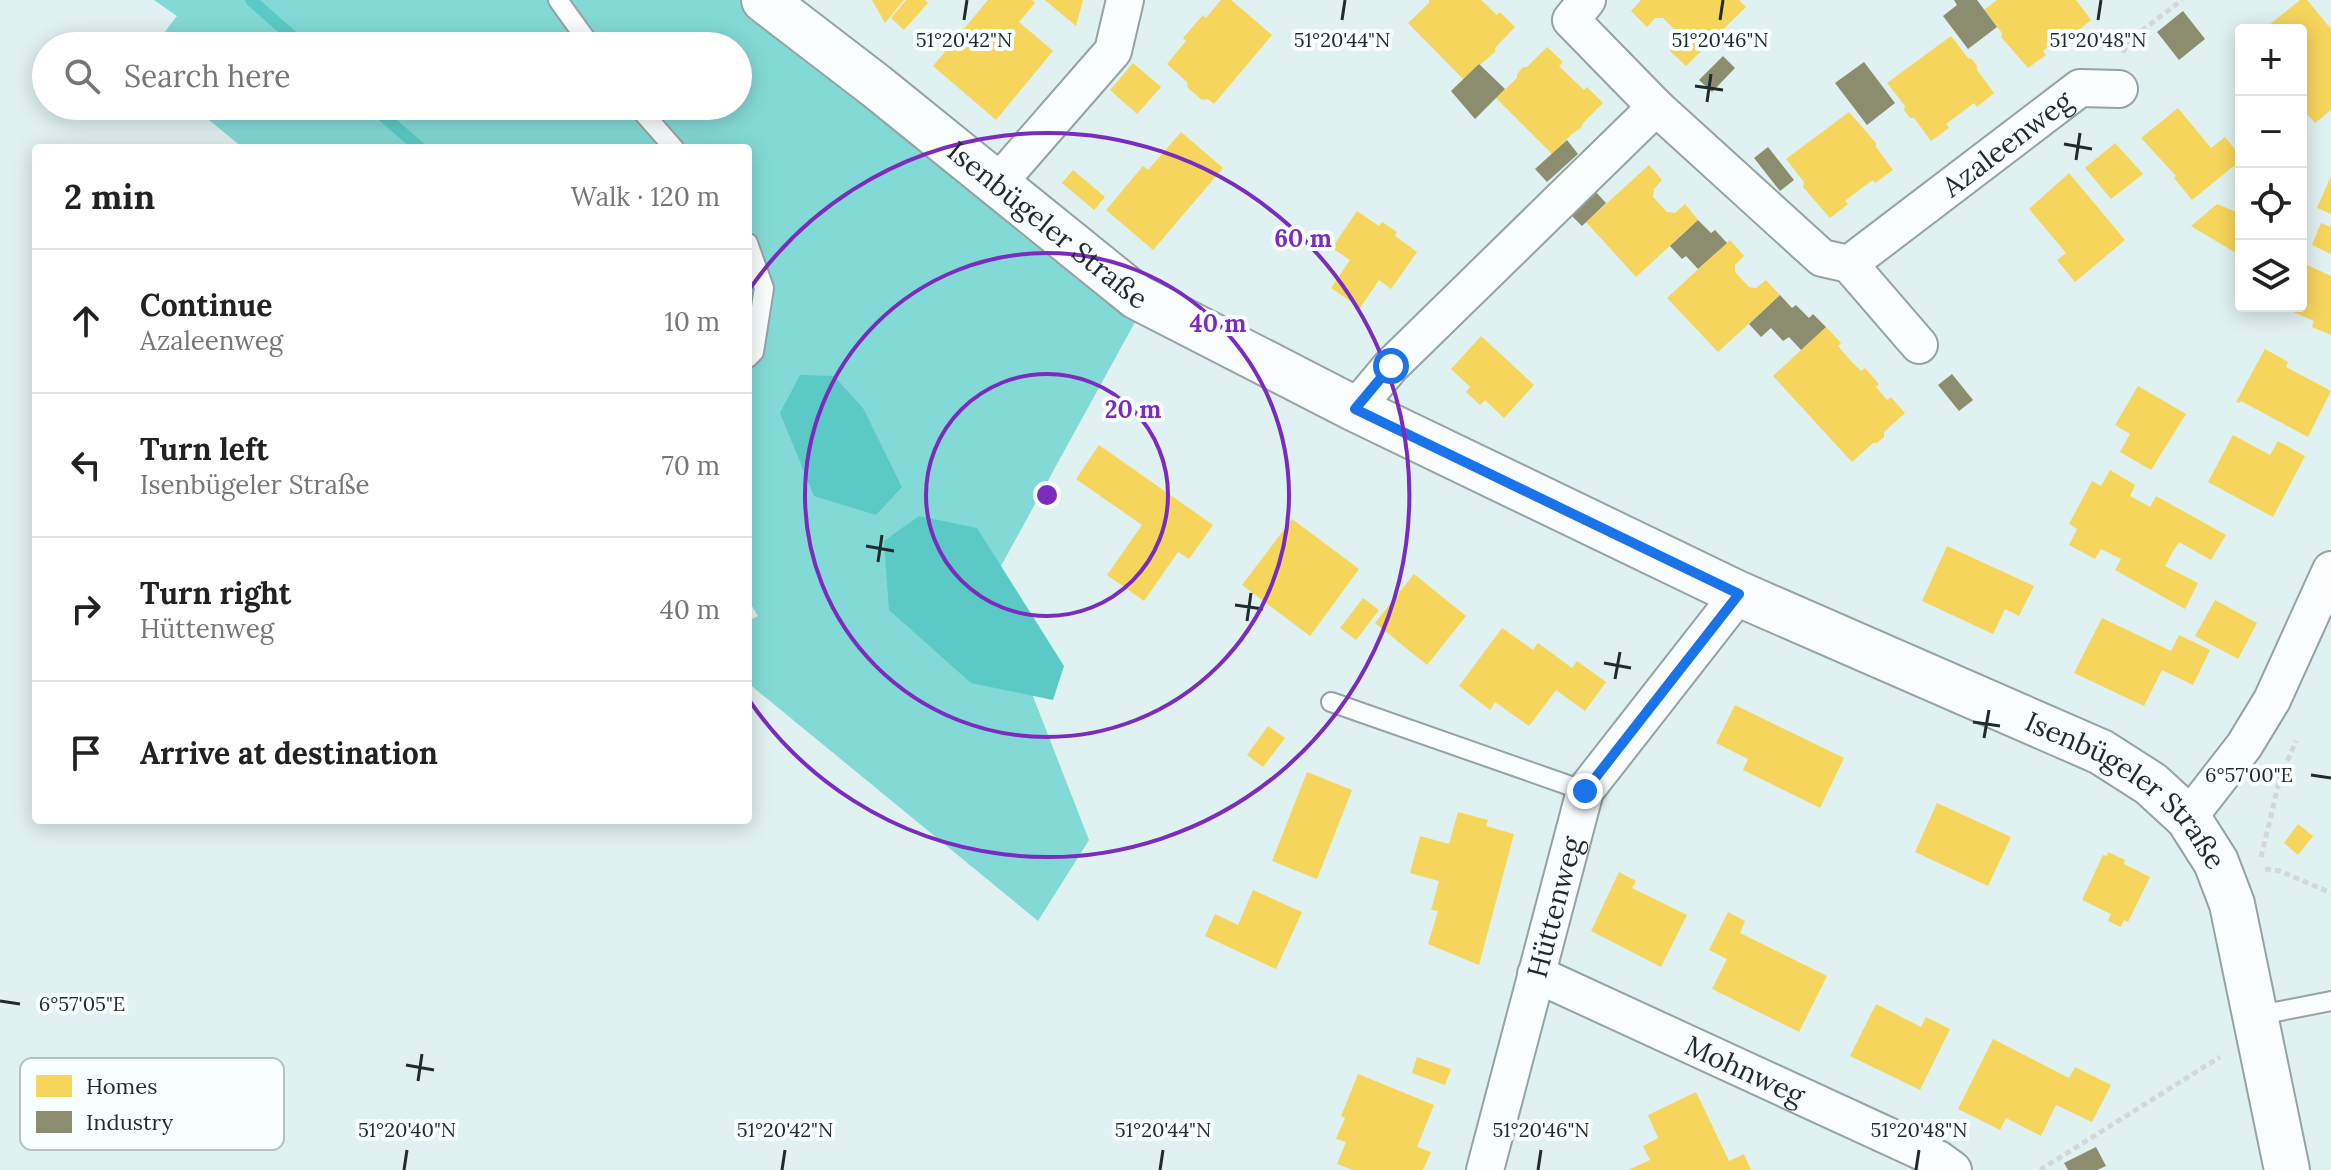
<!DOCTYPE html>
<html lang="en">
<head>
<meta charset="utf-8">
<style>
  :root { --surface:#fff; --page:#f2f2f2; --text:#222; --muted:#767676; --line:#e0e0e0 }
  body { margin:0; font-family:Lora,serif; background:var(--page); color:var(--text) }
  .controls { position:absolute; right:24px; top:24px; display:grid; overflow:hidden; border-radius:8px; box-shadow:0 4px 20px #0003 }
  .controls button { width:72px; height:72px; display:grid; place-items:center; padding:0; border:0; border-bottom:2px solid var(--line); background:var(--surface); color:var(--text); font:40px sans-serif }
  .stop { position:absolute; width:24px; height:24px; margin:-18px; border:6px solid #1a73e8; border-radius:50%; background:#fff }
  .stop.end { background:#1a73e8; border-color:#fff; box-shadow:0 2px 8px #0008 }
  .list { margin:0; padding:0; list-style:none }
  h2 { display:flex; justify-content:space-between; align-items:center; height:104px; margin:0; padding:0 32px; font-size:34px }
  h2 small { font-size:26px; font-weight:400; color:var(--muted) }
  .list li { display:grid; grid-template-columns:52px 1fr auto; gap:24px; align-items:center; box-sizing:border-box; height:144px; padding:0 32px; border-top:2px solid var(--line) }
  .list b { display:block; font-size:30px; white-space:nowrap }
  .list p { margin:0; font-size:26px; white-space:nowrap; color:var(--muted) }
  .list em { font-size:26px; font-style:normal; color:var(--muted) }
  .icon { flex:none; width:44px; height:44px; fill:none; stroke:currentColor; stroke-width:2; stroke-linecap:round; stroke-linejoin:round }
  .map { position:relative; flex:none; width:2331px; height:1170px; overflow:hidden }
  .search { position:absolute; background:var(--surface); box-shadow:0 4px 20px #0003; left:32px; top:32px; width:720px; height:88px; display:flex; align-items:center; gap:20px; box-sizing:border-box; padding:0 28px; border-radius:44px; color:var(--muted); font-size:30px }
  .panel { position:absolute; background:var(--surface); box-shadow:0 4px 20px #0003; left:32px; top:144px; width:720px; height:680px; border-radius:8px }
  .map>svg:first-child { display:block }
</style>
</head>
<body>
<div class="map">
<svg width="2331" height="1170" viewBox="0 0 2331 1170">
  <rect width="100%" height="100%" fill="#dff1f0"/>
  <path fill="#83d9d6" d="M154,0H751L1145,304L990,586L1089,840L1038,921L748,683V621L758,616L748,600V148H243L192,106H738V46H154L177,16Z"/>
  <path fill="#5bcac6" d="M800,375L834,376L863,408L902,487L876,515L814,496L780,413Z
    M919,516L977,528L1064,666L1053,700L971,683L889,610L884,541Z"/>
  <path fill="#f6d55c" d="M872,0H904L885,23Z
    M906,0H925L928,3L904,30L891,18Z
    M988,0H1032L1035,3L1019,22L1053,51L996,120L933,66Z
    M1045,0H1083L1076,26Z
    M1221,0H1231L1272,35L1214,104L1208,99L1202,100L1188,88L1187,82L1167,64L1186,41L1183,38L1203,15L1206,18Z
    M1429,0H1481L1497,15L1500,12L1515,27L1495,48V52L1463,79L1408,23L1429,3Z
    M1641,0H1739L1746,7L1686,66L1670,51L1679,42L1678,33L1663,18H1655L1647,27L1631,11Z
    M1997,0H2076L2091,20L2074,34L2071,30L2057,40L2043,51L2046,55L2028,68L2001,37L2002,33L1984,10Z
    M2300,0H2307L2331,29V110L2315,123L2301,107L2305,99L2301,94V30H2263Z
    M1951,36L1968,58L1972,59L1977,66V70L1994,93L1977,107L1974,103L1946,124L1949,128L1931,141L1914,118H1910L1904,110L1905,106L1887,83Z
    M1547,47L1563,62L1559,66L1584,90L1587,87L1603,103L1583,123L1582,127L1572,134L1552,154L1496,98L1517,78V74L1523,67H1527Z
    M1133,63L1161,87L1137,114L1110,90Z
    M2178,108L2211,148L2225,137L2241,157V160L2192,200L2174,178L2176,176L2141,138Z
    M1849,112L1876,143V147L1893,170L1875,183L1873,180L1859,190L1845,201L1848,204L1830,218L1803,187L1804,182L1786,159Z
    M1181,132L1223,168L1153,250L1106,210L1143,166L1148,170Z
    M2115,143L2143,174L2111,199L2085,168Z
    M1649,165L1662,180L1654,189L1653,197L1667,212L1675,213L1685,204L1698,220L1636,277L1586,222Z
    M1073,170L1105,197L1094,210L1062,183Z
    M2069,173L2125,240L2075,282L2057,260L2066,253L2029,209Z
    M2331,176V214L2317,208Z
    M2217,204L2241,214V256L2191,226Z
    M1357,211L1379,226L1382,222L1397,232L1395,236L1417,252L1391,289L1379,280L1360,308L1331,288L1350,260L1332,248Z
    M2321,223L2331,227V254L2312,245Z
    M1730,240L1744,256L1735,265V272L1749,287L1756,288L1766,280L1780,295L1718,352L1667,298Z
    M2305,264L2331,276V335L2312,327L2314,321L2286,309L2287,306H2301V274Z
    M1826,327L1841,343L1838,346L1849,359L1861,371L1865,368L1879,384L1876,387L1887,400L1891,397L1905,413L1884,432V437L1877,443H1873L1852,462L1773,376Z
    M1481,336L1534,385L1504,418L1485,400L1480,405L1466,392L1470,387L1451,369Z
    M2265,349L2288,362L2286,367L2331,391L2308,437L2241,401L2240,403L2236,402Z
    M2138,386L2186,414L2151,470L2120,452L2130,434L2115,425Z
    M2233,435L2270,455L2278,441L2305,456L2273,517L2208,482Z
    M1099,445L1213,525L1189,559L1178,552L1144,601L1107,575L1142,525L1076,479Z
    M2110,470L2135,485L2130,496L2150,507L2156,496L2226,535L2211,560L2179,542L2172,553L2165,566L2198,583L2185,609L2115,570L2121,559L2101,549L2095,559L2069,545L2077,529L2069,524L2092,481L2101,486Z
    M1292,519L1359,569L1310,636L1242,585Z
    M1947,546L2034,586L2019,616L2005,609L1993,634L1922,601Z
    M1414,574L1466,616L1427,665L1375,623Z
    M1363,598L1379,610L1356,640L1340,628Z
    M2215,600L2257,623L2238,659L2195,636Z
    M2102,618L2171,651L2179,635L2210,650L2193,685L2162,670L2144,706L2074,673Z
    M1502,628L1533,650L1538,643L1572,668L1577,661L1606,682L1585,711L1556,690L1529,726L1495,702L1490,710L1459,686Z
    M1735,705L1844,758L1820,808L1743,770L1748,759L1716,743Z
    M1268,726L1285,738L1263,767L1247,755Z
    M1307,772L1352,790L1317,879L1272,861Z
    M1937,803L2011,837L1988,886L1915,852Z
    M1458,812L1488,820L1486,826L1514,834L1479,965L1428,944L1438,911L1431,910L1439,881L1410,873L1420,836L1449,844Z
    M2298,824L2313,836L2298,855L2284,843Z
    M2108,852L2125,860L2124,864L2150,877L2128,922L2124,920L2121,927L2108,921L2111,914L2082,900L2103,855L2107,856Z
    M1619,872L1636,881L1632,888L1687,915L1661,967L1591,931Z
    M1253,890L1302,912L1276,969L1205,936L1215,914L1238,925Z
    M1728,912L1745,921L1740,933L1827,976L1799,1032L1712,989L1727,959L1709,950Z
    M1876,1004L1921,1027L1926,1017L1950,1029L1920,1090L1850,1056Z
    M1993,1039L2069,1078L2075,1067L2111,1085L2092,1122L2056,1105L2041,1136L2006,1118L2000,1130L1958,1109Z
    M1417,1057L1451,1069L1445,1085L1412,1073Z
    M1358,1074L1434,1105L1417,1147L1431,1152L1423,1170H1353L1337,1164L1346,1142L1336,1139L1345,1118L1341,1116Z
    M1696,1092L1729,1161L1744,1154L1751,1170H1628L1650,1160L1643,1146L1658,1138L1648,1115Z"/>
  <path fill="#8c8c6e" d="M1954,0H1977L1997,27L1968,49L1943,16L1957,5Z
    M2183,11L2205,39L2179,60L2157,32Z
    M1723,56L1735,68L1712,92L1699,80Z
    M1864,62L1895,103L1867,125L1835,83Z
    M1479,64L1505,89L1475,119L1451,91Z
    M1567,140L1578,154L1547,182L1535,169Z
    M1768,147L1794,180L1780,191L1754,158Z
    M1594,190L1606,203L1582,226L1569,213Z
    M1698,220L1711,233L1715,230L1727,243L1698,269L1686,256L1682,259L1670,246Z
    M1780,295L1792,308L1796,305L1809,318L1813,314L1826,327L1801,350L1789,337L1783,341L1771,328L1761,337L1749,324Z
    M1952,374L1973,400L1959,411L1938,385Z
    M2096,1147L2106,1166L2097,1170H2068L2064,1163Z"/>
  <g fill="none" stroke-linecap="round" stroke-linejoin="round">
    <path stroke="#5bcac6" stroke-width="12" d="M251,0L303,46
      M372,106L420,148"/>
    <defs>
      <path id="service" d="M558,0L591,46
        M637,106L674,148
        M748,243L764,288L754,352L748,358
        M1331,702L1585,791
        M2255,1016L2331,1001"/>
      <g id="minor">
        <path id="s1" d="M1587,0L1571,20L1656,107L1822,258L1849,264L2080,88L2119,89"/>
        <path d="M997,184L1113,51L1125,0"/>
        <path d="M1849,264L1919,345"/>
        <path d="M1355,409L1391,366L1656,107"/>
        <path d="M2188,818L2244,746L2272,700L2331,570"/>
        <path id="s2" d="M1536,974L1938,1159L1953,1170"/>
        <path id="s3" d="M1485,1170L1585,791L1739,594"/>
      </g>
      <g id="tertiary">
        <path id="s4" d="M764,0L876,86L1137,297L1355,409L1739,594L2101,752L2151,784L2188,818L2216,862L2232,904L2287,1170"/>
      </g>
    </defs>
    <use href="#service" stroke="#95a3a2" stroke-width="22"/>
    <use href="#minor" stroke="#95a3a2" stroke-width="40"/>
    <use href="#tertiary" stroke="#95a3a2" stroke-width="48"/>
    <path stroke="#d2d8d7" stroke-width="5" stroke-dasharray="6 4" stroke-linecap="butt" d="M2123,53L2128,41L2182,0
      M2261,857L2280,778L2296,741
      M2265,869L2280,871L2331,893
      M2040,1170L2220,1057"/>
    <use href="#service" stroke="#fafdfd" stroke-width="18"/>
    <use href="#minor" stroke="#fafdfd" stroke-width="36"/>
    <use href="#tertiary" stroke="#fafdfd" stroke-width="44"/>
  </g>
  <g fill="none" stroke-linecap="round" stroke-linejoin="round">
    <path stroke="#1a73e8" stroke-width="10" d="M1391,366L1355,409L1739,594L1585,791"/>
  </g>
  <path fill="none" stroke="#1f2c2b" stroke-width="3" d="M964,20L967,0M1342,20L1345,0M1720,20L1723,0M2098,20L2101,0M1695,86L1723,90M1707,102L1711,74M2064,144L2092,149M2076,160L2080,133M866,546L894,551M878,562L882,535M1235,605L1263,609M1247,621L1251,593M1604,663L1631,668M1615,679L1620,652M1973,722L2000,726M1984,738L1989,710M2311,775L2331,778M0,1001L20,1004M406,1065L434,1070M418,1081L422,1054M404,1170L407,1150M782,1170L785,1150M1160,1170L1163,1150M1538,1170L1541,1150M1916,1170L1919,1150"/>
  <g fill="none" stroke="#7b2cbf" stroke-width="4">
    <circle cx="1047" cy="495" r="121"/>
    <circle cx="1047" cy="495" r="242"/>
    <path d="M749 290A362 362 0 1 1 749 700"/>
  </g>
  <g text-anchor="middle" stroke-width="8" stroke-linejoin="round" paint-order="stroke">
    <g font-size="28" fill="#1f2c2b" stroke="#f9fffe">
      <text dy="10" stroke="none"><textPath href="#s1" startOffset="598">Azaleenweg</textPath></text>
      <text dy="10" stroke="none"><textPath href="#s4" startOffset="362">Isenbügeler Straße</textPath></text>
      <text dy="10" stroke="none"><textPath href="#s4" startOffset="1586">Isenbügeler Straße</textPath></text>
      <text dy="10" stroke="none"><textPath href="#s3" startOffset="272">Hüttenweg</textPath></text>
      <text dy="10" stroke="none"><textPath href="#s2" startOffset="230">Mohnweg</textPath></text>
    </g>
  </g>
  <rect x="20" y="1058" width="264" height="92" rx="12" fill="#f9fffe" stroke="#b8c0bf" stroke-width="2"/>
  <rect x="36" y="1075" width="36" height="22" fill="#f6d55c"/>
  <rect x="36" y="1111" width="36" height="22" fill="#8c8c6e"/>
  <g font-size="22" fill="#1f2c2b">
    <text x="86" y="1094">Homes</text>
    <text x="86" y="1130">Industry</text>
  </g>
  <g font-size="20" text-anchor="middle" fill="#1f2c2b" stroke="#f9fffe" stroke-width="8" stroke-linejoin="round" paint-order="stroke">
    <text x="964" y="47">51°20'42"N</text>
    <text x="1342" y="47">51°20'44"N</text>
    <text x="1720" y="47">51°20'46"N</text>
    <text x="2098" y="47">51°20'48"N</text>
    <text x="2249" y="782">6°57'00"E</text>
    <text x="82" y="1011">6°57'05"E</text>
    <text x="407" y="1137">51°20'40"N</text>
    <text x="785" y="1137">51°20'42"N</text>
    <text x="1163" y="1137">51°20'44"N</text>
    <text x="1541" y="1137">51°20'46"N</text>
    <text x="1919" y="1137">51°20'48"N</text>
  </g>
  <circle cx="1047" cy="495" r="12" fill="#7b2cbf" stroke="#f9fffe" stroke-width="4"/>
  <g font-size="24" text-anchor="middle" font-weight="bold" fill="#7b2cbf" stroke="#f9fffe" stroke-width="8" stroke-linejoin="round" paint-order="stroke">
    <text x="1303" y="247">60 m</text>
    <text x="1218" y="332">40 m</text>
    <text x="1133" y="418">20 m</text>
  </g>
</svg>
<div class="controls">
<button>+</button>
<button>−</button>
<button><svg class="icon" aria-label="locate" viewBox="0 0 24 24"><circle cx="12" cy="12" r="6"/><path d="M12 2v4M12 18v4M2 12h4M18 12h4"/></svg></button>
<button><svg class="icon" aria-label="layers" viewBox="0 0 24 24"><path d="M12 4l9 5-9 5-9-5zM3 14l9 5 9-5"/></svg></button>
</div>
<div class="stop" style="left:1391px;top:366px"></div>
<div class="stop end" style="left:1585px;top:791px"></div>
<div class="search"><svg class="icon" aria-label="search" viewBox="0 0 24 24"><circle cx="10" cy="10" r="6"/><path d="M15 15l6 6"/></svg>Search here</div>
<section class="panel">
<h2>2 min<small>Walk · 120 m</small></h2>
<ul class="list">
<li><svg class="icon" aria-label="ahead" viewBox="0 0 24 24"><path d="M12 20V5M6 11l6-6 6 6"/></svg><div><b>Continue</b><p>Azaleenweg</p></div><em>10 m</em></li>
<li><svg class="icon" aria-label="left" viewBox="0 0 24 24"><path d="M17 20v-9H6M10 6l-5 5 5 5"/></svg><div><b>Turn left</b><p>Isenbügeler Straße</p></div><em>70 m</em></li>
<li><svg class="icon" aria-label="right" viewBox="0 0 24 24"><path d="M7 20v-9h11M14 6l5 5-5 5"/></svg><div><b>Turn right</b><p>Hüttenweg</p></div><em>40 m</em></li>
<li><svg class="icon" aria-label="arrive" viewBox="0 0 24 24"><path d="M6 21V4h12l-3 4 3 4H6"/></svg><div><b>Arrive at destination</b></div></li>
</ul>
</section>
</div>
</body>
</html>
